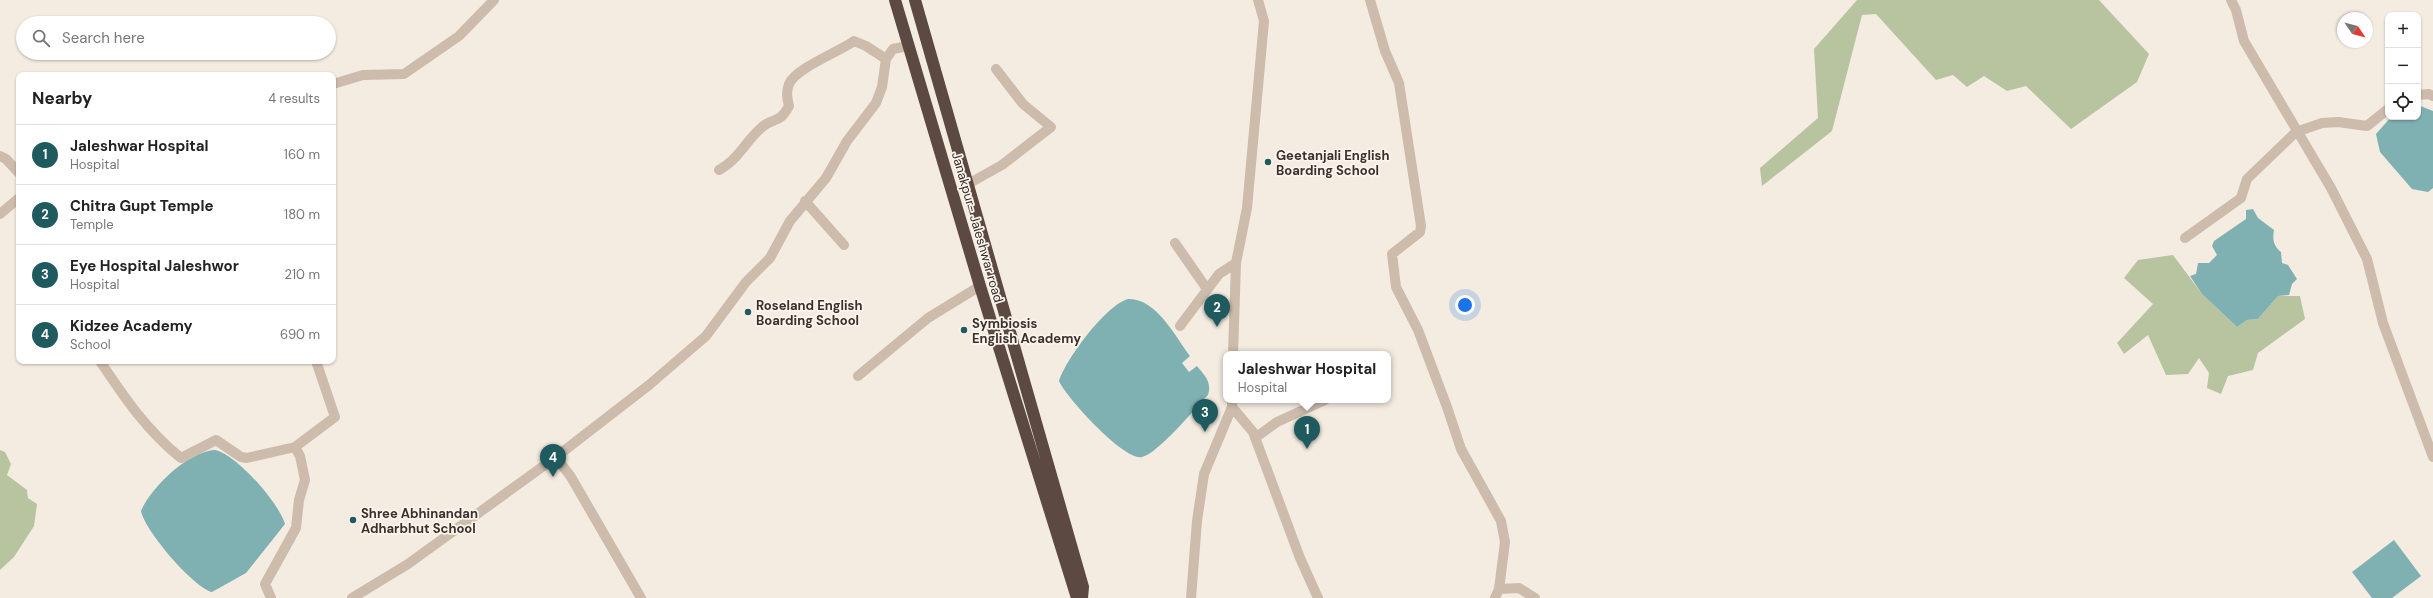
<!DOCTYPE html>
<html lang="en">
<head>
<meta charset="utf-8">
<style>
  :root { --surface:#fff; --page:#f6f6f6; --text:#222; --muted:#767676; --line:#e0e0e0; --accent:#1f5a5e }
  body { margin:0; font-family:"DM Sans",sans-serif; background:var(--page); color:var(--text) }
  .controls { position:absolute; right:12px; top:12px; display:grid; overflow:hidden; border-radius:8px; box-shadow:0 1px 3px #0004 }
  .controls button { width:36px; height:36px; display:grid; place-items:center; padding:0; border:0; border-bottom:1px solid var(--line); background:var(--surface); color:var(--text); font:20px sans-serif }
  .compass { position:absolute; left:2337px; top:12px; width:36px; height:36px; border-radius:50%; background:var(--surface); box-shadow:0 1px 3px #0004; rotate:125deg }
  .you { position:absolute; left:1465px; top:305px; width:14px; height:14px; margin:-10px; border:3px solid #fff; border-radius:50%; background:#1a73e8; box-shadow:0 0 0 6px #1a73e833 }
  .badge { display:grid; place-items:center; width:26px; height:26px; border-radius:50%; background:var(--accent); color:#fff; font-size:13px; font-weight:700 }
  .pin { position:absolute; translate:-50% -33px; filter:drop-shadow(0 1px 2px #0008) }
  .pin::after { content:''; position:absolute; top:21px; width:14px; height:12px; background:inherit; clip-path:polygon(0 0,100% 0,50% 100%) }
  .popup { position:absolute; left:1223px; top:351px; width:168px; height:52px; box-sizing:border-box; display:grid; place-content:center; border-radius:8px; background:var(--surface); filter:drop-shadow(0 1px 3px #0005); font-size:13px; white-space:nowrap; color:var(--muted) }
  .popup b { font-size:15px; color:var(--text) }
  .popup::after { content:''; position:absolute; left:50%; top:100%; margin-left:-8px; border:8px solid transparent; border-top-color:var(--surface) }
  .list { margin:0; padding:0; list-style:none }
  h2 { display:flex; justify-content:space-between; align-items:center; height:52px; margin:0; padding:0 16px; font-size:17px }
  h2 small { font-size:13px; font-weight:400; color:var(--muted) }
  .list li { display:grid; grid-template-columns:26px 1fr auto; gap:12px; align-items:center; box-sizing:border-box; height:60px; padding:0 16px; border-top:1px solid var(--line) }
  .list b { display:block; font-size:15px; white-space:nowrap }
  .list p { margin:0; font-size:13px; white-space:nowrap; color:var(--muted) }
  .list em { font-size:13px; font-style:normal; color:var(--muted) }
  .icon { flex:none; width:22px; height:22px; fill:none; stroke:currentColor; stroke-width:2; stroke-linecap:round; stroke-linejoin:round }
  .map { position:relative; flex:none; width:2433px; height:598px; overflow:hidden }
  .search { position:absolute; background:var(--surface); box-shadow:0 1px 3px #0004; left:16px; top:16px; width:320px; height:44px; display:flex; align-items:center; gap:10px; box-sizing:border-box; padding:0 14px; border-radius:22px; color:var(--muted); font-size:15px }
  .panel { position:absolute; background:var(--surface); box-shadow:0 1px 3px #0004; left:16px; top:72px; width:320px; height:292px; border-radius:8px }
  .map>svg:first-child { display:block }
</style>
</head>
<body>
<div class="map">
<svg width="2433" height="598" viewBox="0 0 2433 598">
  <rect width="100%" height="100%" fill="#f4ebe1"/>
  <path fill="#b8c4a0" d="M1857,0H2099L2149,54L2137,82L2071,129L2026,86L2007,91L1984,76L1967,87L1953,75L1936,80L1876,14L1862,15L1832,131L1762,186L1760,168L1818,118L1814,49Z
    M2173,255L2202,294L2237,327L2247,320L2258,319L2278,296H2300L2305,319L2258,353L2253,370L2228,376L2221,394L2207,388L2209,373L2199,358L2188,374L2166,375L2148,335L2124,354L2117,343L2153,304L2124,278L2138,260Z
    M0,450L5,452L11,464L7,475L27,490L28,498L37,504L34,526L14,557L0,570Z"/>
  <path fill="#7fb0b2" d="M2418,105L2433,111V188L2428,192L2412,189L2380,152L2376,134L2391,117H2418Z
    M2253,209L2258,218L2274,230C2272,240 2274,246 2281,252L2282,263L2288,265L2297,279L2292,284L2289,295L2278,296L2258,319L2247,320L2237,327L2202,294L2190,276L2196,274L2198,263H2209L2217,255L2212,246L2214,241L2246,219V210Z
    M1128,299C1156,298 1175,336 1190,356L1182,363L1189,372L1197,366C1205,376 1212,382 1208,395C1196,408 1156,455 1142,457C1124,461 1066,397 1059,381C1066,359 1106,305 1128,299Z
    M215,450C236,454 279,503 285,524L246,573L212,592C193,587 145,531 141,511C151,487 189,451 215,450Z
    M2394,540L2421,576L2392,598H2372L2352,572Z"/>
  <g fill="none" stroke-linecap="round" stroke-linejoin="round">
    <path stroke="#cdbbac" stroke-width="10" d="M1370,0L1385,51L1399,83L1421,226L1420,232L1392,254L1396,287L1418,330L1447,407L1461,449L1501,521L1505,542L1499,589L1519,588L1535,598
      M2231,0L2236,10L2244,41L2331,188L2367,259L2383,323L2433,457
      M333,84L363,75L404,74L459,36L494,0
      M2418,95L2429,94L2433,96
      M0,156L6,159L19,173
      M719,170C737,161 746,141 761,128C774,116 778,126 789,106C787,98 786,92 789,84C796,68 839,52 854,41L866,46L886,59
      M968,184L1002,165L1051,127L1023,104L996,69
      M805,201L844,245
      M0,214L19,198
      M2185,238L2241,198L2247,179L2296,132L2322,123L2338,122L2367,126L2388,109
      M1175,243L1207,289
      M1180,326L1219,274L1236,263
      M1233,354L1236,263L1247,208L1264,21L1258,0
      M100,361C124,397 147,431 181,458L216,440L241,457L247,458L295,447L300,456L305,480L299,500L296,528L265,584L271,598
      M858,376L928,318L980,286
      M1232,407L1253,432L1300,558L1318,598
      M1255,438L1277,422L1325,400
      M295,447L335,417L316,361
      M556,457L571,477L641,598
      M352,598L408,564L556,457L649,385L706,336L746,282L770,258L790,221L826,178L847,141L876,103L882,87L886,59L893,49L908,46
      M1191,598L1197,521L1204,474L1232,407V400
      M1495,598L1499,589"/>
    <path stroke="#5c4a42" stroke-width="12" d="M895,0L980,286L1077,598
      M915,0L1083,587L1082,598"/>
  </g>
  <g fill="#1f5a5e" stroke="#fbf5ee" stroke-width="1.5">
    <circle cx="1268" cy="162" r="4"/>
    <circle cx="748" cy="312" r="4"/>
    <circle cx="964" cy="330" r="4"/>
    <circle cx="353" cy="520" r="4"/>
  </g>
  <g text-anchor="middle" stroke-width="3.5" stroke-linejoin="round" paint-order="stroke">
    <g font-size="13" font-weight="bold" fill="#3b302b" stroke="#fbf5ee" text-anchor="start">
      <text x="1276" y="160">Geetanjali English<tspan x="1276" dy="15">Boarding School</tspan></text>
      <text x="756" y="310">Roseland English<tspan x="756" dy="15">Boarding School</tspan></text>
      <text x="972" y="328">Symbiosis<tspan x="972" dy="15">English Academy</tspan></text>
      <text x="361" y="518">Shree Abhinandan<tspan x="361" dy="15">Adharbhut School</tspan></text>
    </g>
    <g font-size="13" fill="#3b302b" stroke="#fbf5ee">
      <text transform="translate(978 227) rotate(74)" y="5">Janakpur- Jaleshwar road</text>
    </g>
  </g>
</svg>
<div class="controls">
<button>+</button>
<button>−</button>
<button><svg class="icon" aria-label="locate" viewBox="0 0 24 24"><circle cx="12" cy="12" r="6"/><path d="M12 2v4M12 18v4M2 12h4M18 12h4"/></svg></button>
</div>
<svg class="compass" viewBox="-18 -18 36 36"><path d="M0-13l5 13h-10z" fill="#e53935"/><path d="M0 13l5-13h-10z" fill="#767676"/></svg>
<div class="you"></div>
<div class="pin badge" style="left:1307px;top:449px">1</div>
<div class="popup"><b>Jaleshwar Hospital</b>Hospital</div>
<div class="pin badge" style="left:1217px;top:327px">2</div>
<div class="pin badge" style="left:1205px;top:432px">3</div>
<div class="pin badge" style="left:553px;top:477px">4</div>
<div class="search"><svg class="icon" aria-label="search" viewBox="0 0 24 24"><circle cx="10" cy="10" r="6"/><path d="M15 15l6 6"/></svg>Search here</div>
<section class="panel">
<h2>Nearby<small>4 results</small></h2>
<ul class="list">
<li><span class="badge">1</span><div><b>Jaleshwar Hospital</b><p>Hospital</p></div><em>160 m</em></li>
<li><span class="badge">2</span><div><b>Chitra Gupt Temple</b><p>Temple</p></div><em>180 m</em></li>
<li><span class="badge">3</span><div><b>Eye Hospital Jaleshwor</b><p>Hospital</p></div><em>210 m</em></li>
<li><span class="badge">4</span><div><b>Kidzee Academy</b><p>School</p></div><em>690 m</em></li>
</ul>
</section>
</div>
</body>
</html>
